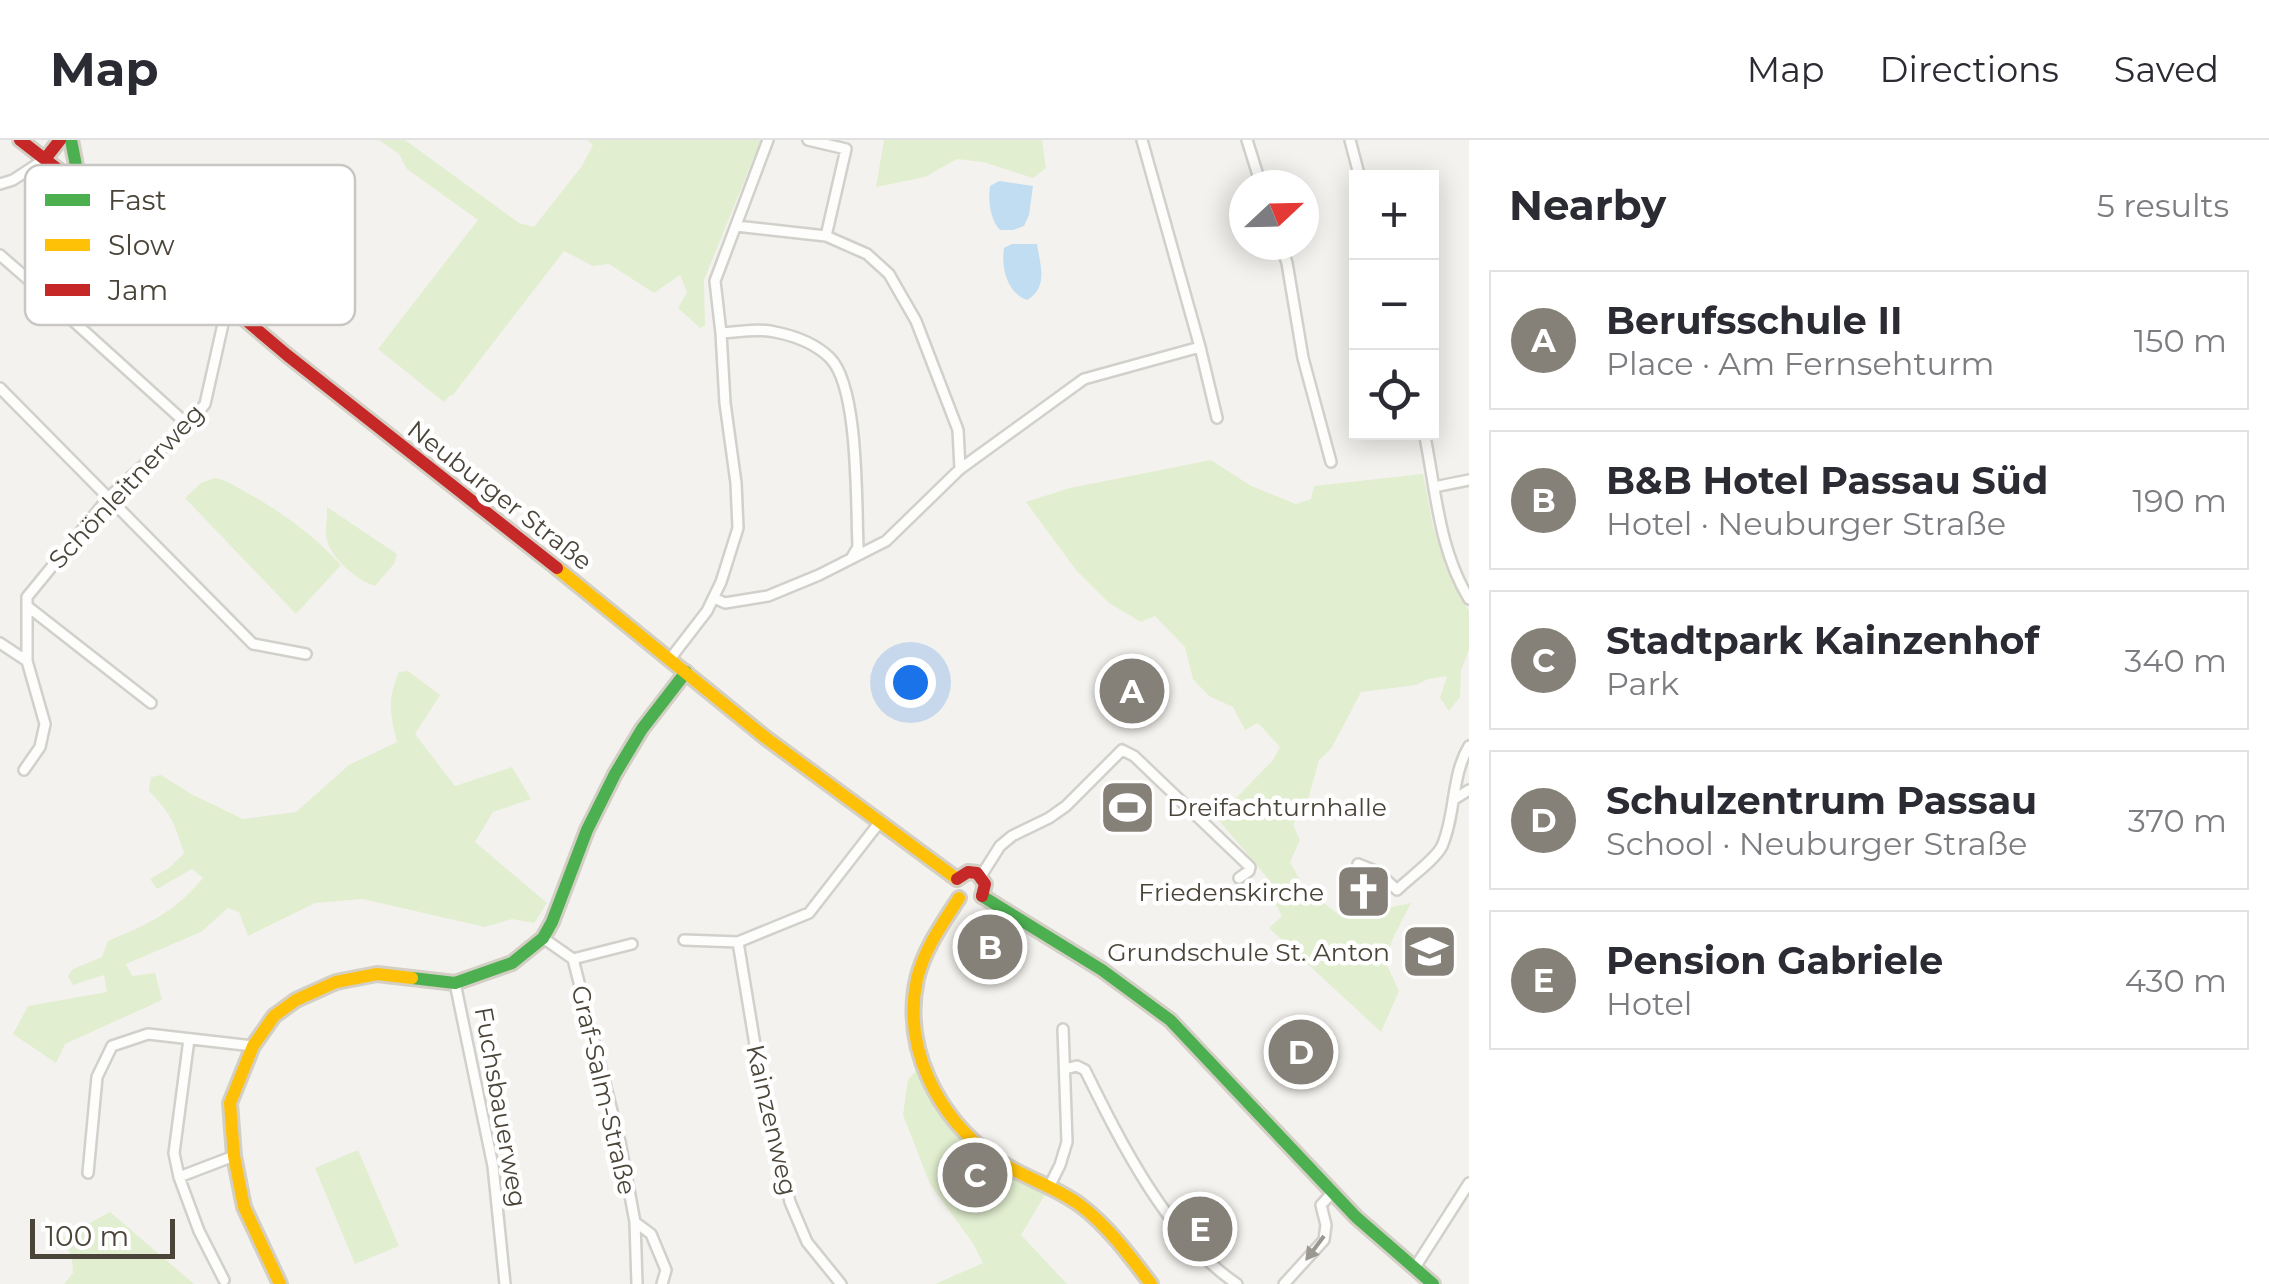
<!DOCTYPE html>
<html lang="en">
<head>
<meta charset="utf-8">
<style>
  :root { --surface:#fff; --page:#f2f2f3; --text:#2b2b33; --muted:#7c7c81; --line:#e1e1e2; --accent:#868178 }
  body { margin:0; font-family:Montserrat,sans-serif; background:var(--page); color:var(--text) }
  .controls { position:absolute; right:30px; top:30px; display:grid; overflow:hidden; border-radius:0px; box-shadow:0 5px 25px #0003 }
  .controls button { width:90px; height:90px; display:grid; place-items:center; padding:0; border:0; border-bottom:2px solid var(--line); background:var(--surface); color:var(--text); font:50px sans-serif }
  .compass { position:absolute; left:1229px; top:30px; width:90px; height:90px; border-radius:50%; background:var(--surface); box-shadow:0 5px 25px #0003; rotate:68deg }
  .scale { position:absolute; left:30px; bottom:25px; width:145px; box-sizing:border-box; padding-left:10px; border:5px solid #4b4439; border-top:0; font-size:28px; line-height:35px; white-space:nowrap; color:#4b4439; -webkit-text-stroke:8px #fff; paint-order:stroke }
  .you { position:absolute; left:910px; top:542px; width:35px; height:35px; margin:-25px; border:8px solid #fff; border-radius:50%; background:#1a73e8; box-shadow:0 0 0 15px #1a73e833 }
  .badge { display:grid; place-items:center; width:65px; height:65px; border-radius:50%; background:var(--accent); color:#fff; font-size:32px; font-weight:700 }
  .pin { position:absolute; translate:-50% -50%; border:5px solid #fff; box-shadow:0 2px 10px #0006 }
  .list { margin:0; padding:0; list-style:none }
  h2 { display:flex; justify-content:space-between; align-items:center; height:130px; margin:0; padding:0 40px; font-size:42px }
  h2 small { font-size:32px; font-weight:400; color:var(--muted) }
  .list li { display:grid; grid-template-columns:65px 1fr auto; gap:30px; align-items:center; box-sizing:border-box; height:140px; margin:0 20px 20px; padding:0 20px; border:2px solid var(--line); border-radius:0px }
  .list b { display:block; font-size:38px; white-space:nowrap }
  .list p { margin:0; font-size:32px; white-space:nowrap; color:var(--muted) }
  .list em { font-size:32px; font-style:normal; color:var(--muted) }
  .icon { flex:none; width:55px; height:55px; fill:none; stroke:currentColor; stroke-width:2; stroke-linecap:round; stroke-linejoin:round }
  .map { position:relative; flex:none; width:1469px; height:1144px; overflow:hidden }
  header { display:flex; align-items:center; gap:60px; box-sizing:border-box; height:140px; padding:0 50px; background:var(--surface); border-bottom:2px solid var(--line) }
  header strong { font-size:48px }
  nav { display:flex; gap:55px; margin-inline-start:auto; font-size:35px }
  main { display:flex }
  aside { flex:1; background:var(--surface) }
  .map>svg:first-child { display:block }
</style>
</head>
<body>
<header>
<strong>Map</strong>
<nav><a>Map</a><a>Directions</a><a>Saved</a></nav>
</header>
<main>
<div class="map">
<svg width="1469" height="1144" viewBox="0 0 1469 1144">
  <rect width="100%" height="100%" fill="#f4f2ee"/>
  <path fill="#e1eecf" d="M379,0H405L519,83L534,87L582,26L593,5L587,0H761L704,140L705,186L700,188L678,168L687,152L680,135L654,153L609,124L593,126L564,111L452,256L450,255L444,262L378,209L478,80L407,29L399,14Z
    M884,0H1042L1046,28L1033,38L983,22L957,19L925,37L876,47Z
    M1211,320L1251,346L1296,364L1311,359L1314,346L1423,334L1433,386L1446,428L1469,471V509L1461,531L1460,557L1449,571L1440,558L1447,536L1428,539L1416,545L1361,552L1331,609L1319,620L1307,663L1293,685L1300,700L1290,722L1304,748L1342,777L1411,763L1392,800L1386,823L1399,851L1381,892L1269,788L1282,776L1272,757L1270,741L1217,678L1273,620L1280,607L1258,583L1245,590L1233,567L1209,556L1193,539L1185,507L1155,476L1141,482L1109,463L1076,430L1026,362L1070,348Z
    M215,338C228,340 239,349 251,355C286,375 314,396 341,425L296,474L185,358L201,343Z
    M327,367L397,414L394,424L375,446C358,441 332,419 327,401C324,390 328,378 327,367Z
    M408,531L440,555L415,594L455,646L512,627L531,659L493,672L475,702L547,763L534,783L512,779L485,787L363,759L315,763L248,796L239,772L228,768L201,792L126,824L132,836L155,833L162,860L65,904L56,923L13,894L28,866L107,852L104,835L73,845L68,836L73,829L102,817L108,801C147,785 175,772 203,738L192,729L157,749L150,739L169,728L184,713C174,682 172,675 149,651L151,637L161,635L191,654L243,679L296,672L349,625L397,602C390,574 387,560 399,532Z
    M922,924L966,996L1049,1048L1021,1095L1067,1144H935L983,1123L972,1102L930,1044L903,975L908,940Z
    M358,1010L399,1106L355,1124L315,1028Z
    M110,1072L194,1144H64L73,1133L72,1118L63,1098Z"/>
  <path fill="#c0ddf1" d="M999,41L1033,46L1029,75L1024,86L1013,90H1000C990,79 988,61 990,46Z
    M1012,104H1037C1040,125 1049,147 1027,160C1007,153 1001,128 1004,108Z"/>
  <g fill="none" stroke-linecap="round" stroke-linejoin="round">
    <defs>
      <path id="street" d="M1247,0L1261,45
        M1350,0L1360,38
        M0,44L13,40L45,19
        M736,86L826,96L846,9L808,0
        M826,96L867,114L889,134L916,181L958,290L960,329
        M1281,105L1287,123L1303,218L1331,322
        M0,115L54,162
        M71,179L188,285
        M721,193C739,192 758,188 775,192C795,196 816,204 830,218C859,247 856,363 858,407L852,417
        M1200,207L1217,278
        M0,248L253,504L306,514
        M1424,292C1436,349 1438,408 1469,459
        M1434,347L1469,340
        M714,458L725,463L768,456L819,435L886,401L960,329L1084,239L1200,207L1142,0
        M27,466L151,563
        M0,503L27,521
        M670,519L707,471L721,442L738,388L736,343L725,263L721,193L715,141L768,0
        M24,630L40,607L45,584L27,521V457L109,357L188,285L205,264L223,184L233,169
        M1453,660L1469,650
        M1358,724L1378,732L1397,750C1408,739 1436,719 1442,706C1456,674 1451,636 1469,606
        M981,736L1000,706L1012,696L1049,678L1066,666L1122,610L1134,616L1250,727L1249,731L1239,738
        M543,798L573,819L620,1002L635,1082L637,1144
        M684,800L738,802L809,773L879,683
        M738,802L760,935L790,1062L807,1102L841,1144
        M573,819L632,804
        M455,843L493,1026L505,1144
        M189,899L174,1013L179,1037L199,1091L224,1140
        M1065,929L1077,926L1085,930C1121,1003 1168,1098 1237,1144
        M88,1033L97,937L112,906L148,894L253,906
        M179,1037L234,1016
        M1049,1047L1060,1025L1067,1002L1063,889
        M635,1082L651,1094L666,1130L662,1144
        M1414,1129L1469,1043
        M1284,1144L1324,1100L1326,1085L1321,1065L1333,1052"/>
      <path id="fast" d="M71,0L80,46
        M982,756L1102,830L1170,880L1356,1077L1433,1144
        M412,838L455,843L512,823L543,798L552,782L587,690L615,634L642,589L686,532"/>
      <path id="slow" d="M557,428L766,598L957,739
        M959,758C943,783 924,809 917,839C902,908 938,977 993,1017C1020,1037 1053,1045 1080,1065C1108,1086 1130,1116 1151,1144
        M280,1144L244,1067L234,1016L230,963L253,906L274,876L296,860L336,842L377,834L412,838"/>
      <path id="jam" d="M20,0L175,120L287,215L557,428
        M45,19L60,0
        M957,739L968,732L977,733L985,744L982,756"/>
    </defs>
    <use href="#street" stroke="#d2d0cb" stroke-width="14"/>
    <use href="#fast" stroke="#d3cfc5" stroke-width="18"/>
    <use href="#slow" stroke="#d3cfc5" stroke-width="18"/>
    <use href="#jam" stroke="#d3cfc5" stroke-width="18"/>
    <use href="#street" stroke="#fdfdfc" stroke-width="9"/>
    <use href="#fast" stroke="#4caf50" stroke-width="12"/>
    <use href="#slow" stroke="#ffc107" stroke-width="12"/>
    <use href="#jam" stroke="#c62828" stroke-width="12"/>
  </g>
  <defs><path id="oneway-solid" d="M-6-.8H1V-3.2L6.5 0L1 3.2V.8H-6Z" transform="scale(2.5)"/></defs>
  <use fill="#9b9791" href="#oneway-solid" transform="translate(1315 1108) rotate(127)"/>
  <defs>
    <symbol id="stadium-square" viewBox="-11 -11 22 22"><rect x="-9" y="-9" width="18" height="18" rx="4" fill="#868178" stroke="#fff"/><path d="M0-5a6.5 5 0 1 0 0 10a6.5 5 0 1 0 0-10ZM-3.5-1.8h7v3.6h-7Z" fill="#fff"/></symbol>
    <symbol id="church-square" viewBox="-11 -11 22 22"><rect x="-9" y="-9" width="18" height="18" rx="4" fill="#868178" stroke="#fff"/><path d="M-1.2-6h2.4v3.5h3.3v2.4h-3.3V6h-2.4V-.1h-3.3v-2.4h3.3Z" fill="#fff"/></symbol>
    <symbol id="school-square" viewBox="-11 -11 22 22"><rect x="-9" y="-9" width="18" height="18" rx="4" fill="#868178" stroke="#fff"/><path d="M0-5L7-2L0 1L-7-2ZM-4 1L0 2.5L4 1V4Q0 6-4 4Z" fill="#fff"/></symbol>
  </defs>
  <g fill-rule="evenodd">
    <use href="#stadium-square" x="1096" y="636" width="63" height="63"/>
    <use href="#church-square" x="1332" y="720" width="63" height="63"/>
    <use href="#school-square" x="1398" y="780" width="63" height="63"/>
  </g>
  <g text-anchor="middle" stroke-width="9" stroke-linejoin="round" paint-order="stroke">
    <g font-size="25" fill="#4b4439" stroke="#fff">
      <text transform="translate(126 346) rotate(-47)" y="9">Schönleitnerweg</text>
      <text transform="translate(500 355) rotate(38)" y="9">Neuburger Straße</text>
      <text transform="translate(604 950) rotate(77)" y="9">Graf-Salm-Straße</text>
      <text transform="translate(501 967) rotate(80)" y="9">Fuchsbauerweg</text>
      <text transform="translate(772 980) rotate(77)" y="9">Kainzenweg</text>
    </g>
    <g font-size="25" fill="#4b4439" stroke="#fff" text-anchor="end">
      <text x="1167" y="676" text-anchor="start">Dreifachturnhalle</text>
      <text x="1324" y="761">Friedenskirche</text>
      <text x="1390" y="821">Grundschule St. Anton</text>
    </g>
  </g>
  <rect x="25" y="25" width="330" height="160" rx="15" fill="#fff" stroke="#c9c7c4" stroke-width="2.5"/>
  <rect x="45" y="54" width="45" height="12" fill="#4caf50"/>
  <rect x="45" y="99" width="45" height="12" fill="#ffc107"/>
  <rect x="45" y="144" width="45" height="12" fill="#c62828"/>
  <g font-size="28" fill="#4b4439">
    <text x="108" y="70">Fast</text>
    <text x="108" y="115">Slow</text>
    <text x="108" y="160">Jam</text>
  </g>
</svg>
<div class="controls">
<button>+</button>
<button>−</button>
<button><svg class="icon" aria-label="locate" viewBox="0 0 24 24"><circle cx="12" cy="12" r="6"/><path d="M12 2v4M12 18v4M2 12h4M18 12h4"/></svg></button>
</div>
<svg class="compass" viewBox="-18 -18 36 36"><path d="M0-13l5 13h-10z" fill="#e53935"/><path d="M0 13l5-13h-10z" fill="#7c7c81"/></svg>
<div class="scale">100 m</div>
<div class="you"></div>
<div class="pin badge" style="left:1132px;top:551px">A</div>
<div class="pin badge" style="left:990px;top:807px">B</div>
<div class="pin badge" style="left:975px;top:1035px">C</div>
<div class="pin badge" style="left:1301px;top:912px">D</div>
<div class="pin badge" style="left:1200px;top:1089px">E</div>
</div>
<aside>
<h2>Nearby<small>5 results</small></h2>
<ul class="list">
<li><span class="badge">A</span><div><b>Berufsschule II</b><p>Place · Am Fernsehturm</p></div><em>150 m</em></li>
<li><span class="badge">B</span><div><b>B&amp;B Hotel Passau Süd</b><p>Hotel · Neuburger Straße</p></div><em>190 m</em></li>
<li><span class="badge">C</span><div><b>Stadtpark Kainzenhof</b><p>Park</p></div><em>340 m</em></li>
<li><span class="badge">D</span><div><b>Schulzentrum Passau</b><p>School · Neuburger Straße</p></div><em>370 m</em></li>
<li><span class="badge">E</span><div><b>Pension Gabriele</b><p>Hotel</p></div><em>430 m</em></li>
</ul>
</aside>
</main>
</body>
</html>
